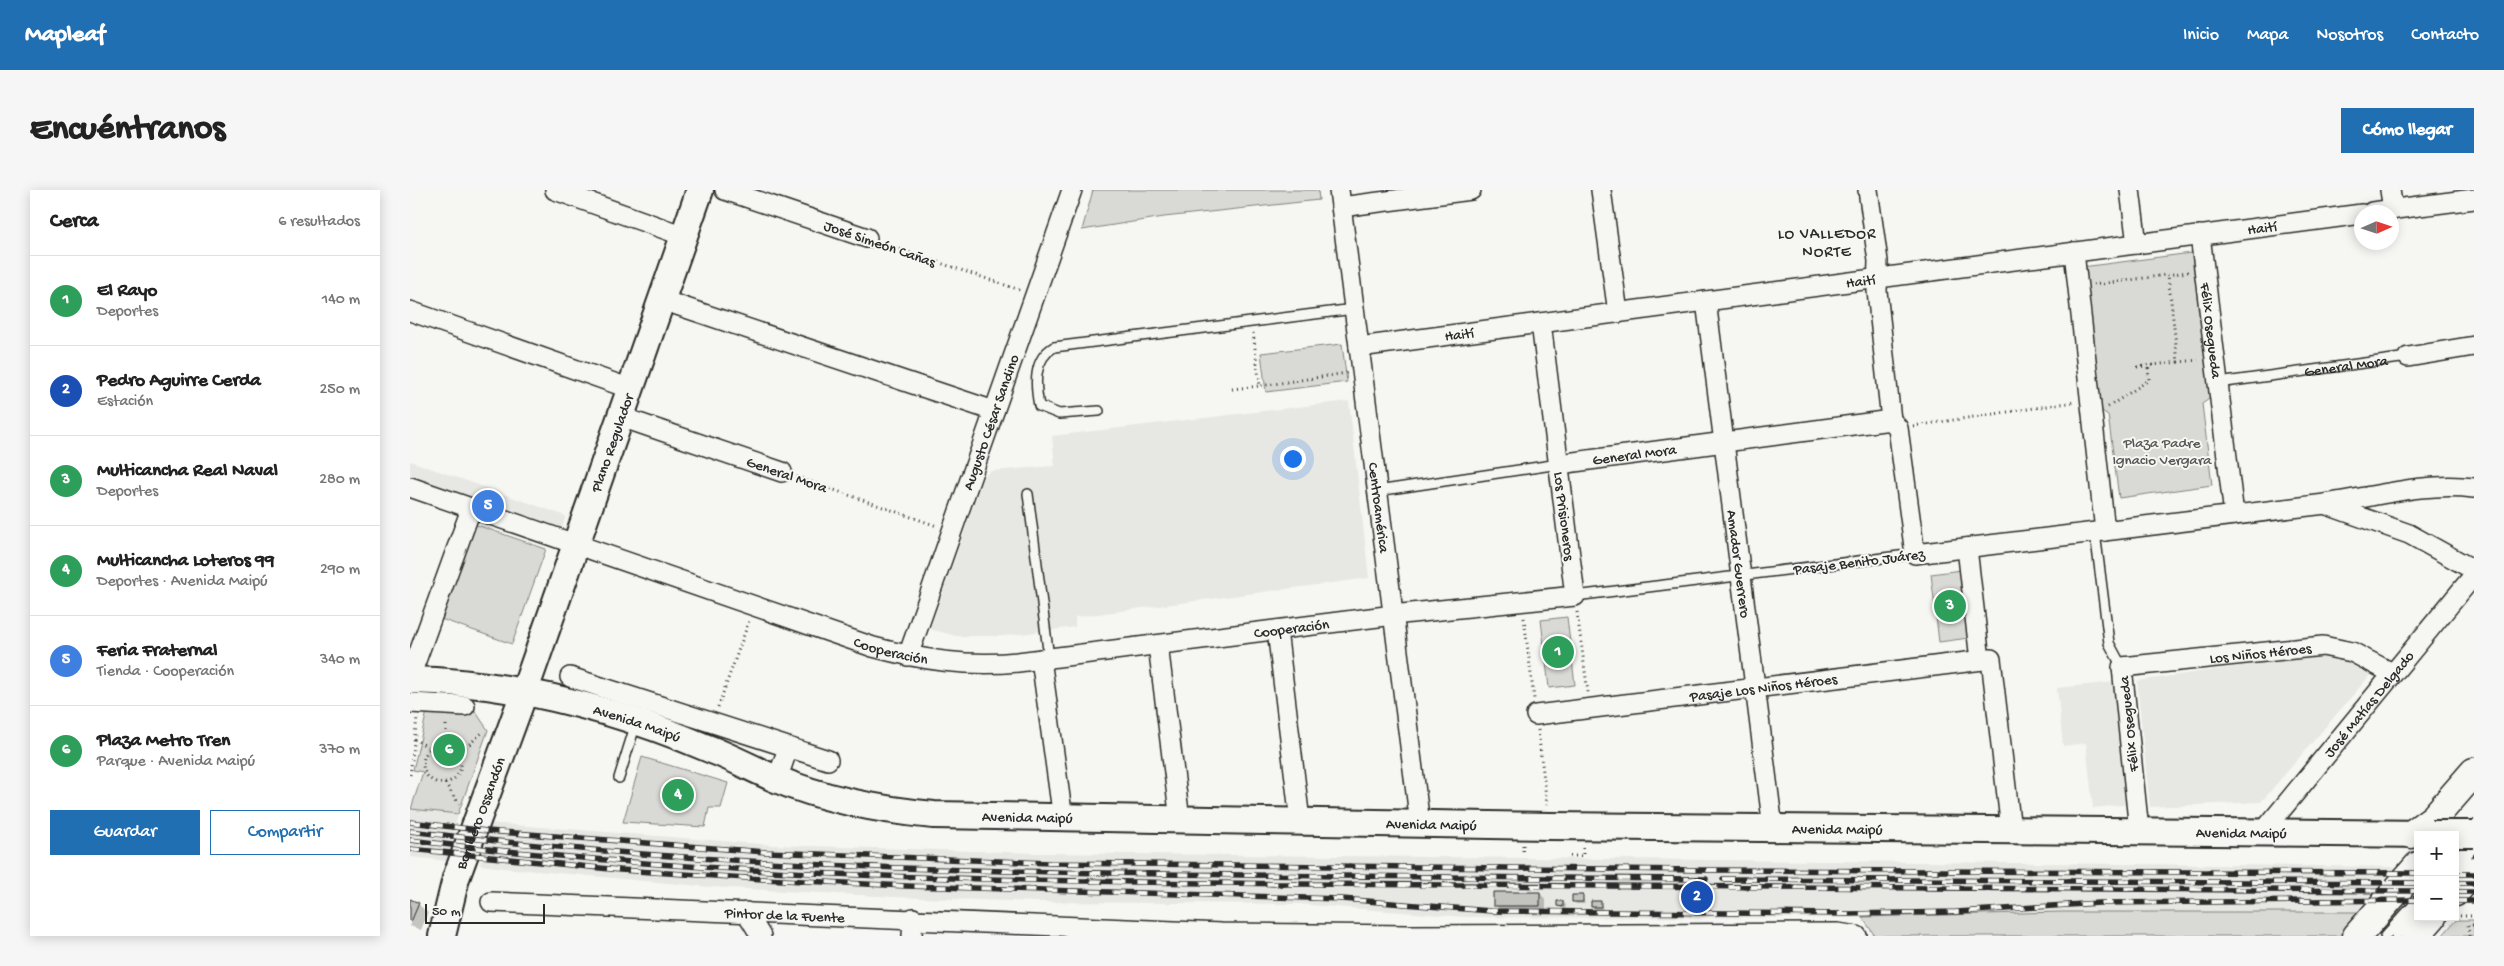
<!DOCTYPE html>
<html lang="es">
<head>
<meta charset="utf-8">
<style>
  :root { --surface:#fff; --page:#f6f6f6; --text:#222; --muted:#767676; --line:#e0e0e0; --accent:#1f6fb2 }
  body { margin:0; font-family:"Gochi Hand",sans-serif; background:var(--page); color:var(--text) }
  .controls { position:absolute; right:15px; bottom:15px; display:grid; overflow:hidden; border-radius:0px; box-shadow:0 2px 12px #0003 }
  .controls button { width:45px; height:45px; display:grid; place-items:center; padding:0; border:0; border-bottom:1px solid var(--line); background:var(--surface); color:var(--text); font:25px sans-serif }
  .compass { position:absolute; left:1944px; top:15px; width:45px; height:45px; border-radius:50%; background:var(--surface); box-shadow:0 2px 12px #0003; rotate:87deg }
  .scale { position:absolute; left:15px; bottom:12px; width:120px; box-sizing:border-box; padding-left:5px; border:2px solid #2b2b2b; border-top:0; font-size:14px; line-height:18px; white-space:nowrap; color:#2b2b2b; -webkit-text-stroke:4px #f6f6f2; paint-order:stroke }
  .you { position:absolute; left:882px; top:268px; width:18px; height:18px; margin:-12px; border:4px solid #fff; border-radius:50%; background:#1a73e8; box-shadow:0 0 0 8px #1a73e833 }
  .badge { display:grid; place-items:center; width:32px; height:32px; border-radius:50%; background:var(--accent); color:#fff; font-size:16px; font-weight:700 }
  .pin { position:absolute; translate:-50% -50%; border:2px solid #fff; box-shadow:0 1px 5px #0006 }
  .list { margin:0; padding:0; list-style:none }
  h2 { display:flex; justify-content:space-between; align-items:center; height:65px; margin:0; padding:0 20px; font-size:21px }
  h2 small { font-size:16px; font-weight:400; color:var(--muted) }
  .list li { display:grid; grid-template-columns:32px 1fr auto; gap:15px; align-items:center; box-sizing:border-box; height:90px; padding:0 20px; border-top:1px solid var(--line) }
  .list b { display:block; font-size:19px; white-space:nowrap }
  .list p { margin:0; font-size:16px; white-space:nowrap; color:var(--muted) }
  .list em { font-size:16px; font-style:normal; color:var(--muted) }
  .actions { display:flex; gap:10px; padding:15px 20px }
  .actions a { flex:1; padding:11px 0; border:1px solid var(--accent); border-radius:0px; text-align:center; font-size:18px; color:var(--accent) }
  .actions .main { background:var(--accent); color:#fff }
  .map { position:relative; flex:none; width:2064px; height:746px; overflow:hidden; border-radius:0px }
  header { display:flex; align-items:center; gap:30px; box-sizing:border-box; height:70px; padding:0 25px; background:var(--accent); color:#fff }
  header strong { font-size:24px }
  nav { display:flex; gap:28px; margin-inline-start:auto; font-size:18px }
  .intro { display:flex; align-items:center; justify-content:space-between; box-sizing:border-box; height:120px; padding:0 30px }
  h1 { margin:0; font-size:35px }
  .button { padding:12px 22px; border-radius:0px; background:var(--accent); color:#fff; font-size:18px; font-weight:700 }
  main { display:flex; gap:30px; padding:0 30px }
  aside { flex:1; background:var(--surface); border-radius:0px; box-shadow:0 2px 12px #0003 }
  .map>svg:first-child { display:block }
</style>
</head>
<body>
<header>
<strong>Mapleaf</strong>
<nav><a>Inicio</a><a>Mapa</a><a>Nosotros</a><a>Contacto</a></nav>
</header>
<div class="intro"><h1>Encuéntranos</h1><a class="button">Cómo llegar</a></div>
<main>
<aside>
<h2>Cerca<small>6 resultados</small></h2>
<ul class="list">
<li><span class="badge" style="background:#2e9e5b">1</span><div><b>El Rayo</b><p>Deportes</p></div><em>140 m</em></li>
<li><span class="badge" style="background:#1a4fb4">2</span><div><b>Pedro Aguirre Cerda</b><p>Estación</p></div><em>250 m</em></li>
<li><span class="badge" style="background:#2e9e5b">3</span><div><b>Multicancha Real Naval</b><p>Deportes</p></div><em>280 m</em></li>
<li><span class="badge" style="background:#2e9e5b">4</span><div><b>Multicancha Loteros 99</b><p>Deportes · Avenida Maipú</p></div><em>290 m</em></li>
<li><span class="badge" style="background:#3f7fe0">5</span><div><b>Feria Fraternal</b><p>Tienda · Cooperación</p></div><em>340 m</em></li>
<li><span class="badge" style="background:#2e9e5b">6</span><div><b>Plaza Metro Tren</b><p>Parque · Avenida Maipú</p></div><em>370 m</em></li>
</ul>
<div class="actions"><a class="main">Guardar</a><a>Compartir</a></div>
</aside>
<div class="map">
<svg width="2064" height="746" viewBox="0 0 2064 746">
  <rect width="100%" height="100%" fill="#f6f6f2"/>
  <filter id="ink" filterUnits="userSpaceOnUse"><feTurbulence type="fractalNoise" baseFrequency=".02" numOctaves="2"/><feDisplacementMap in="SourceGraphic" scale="10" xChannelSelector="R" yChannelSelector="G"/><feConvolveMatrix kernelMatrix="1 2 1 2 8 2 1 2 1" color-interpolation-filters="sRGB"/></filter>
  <g filter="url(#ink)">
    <path fill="#e7e7e3" d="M939,211L959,388L665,427V437L593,446H546L520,439L574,286L581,281L645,276L642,246Z
      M0,271L156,326L146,356L0,306Z
      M1909,465L1934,469L1950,474L1961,484L1851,612L1740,617L1727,491Z
      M1705,492L1719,614L1683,618L1676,553L1653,556L1647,498Z
      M0,618L48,624L38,671L0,667Z
      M78,633L363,655L627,663L1997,677L1979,683L1960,710L1947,722H1653L1443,728L1056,727L887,714L627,712L486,707L301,697L94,678L70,675Z"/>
    <path fill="#d9d9d5" stroke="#828280" d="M683,0H908L909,10L754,27L672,40Z
      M1789,62L1802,207L1792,214L1802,295L1709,308L1698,225L1689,219L1672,77Z
      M932,154L937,192L856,202L851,163Z
      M64,334L136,359L102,454L31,429Z
      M1551,380L1559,448L1529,452L1521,384Z
      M1157,427L1165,495L1139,498L1131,430Z
      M20,509L61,515L78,540L48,624L1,619L13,582L3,580Z
      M232,567L318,593L311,618H299L295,637L213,632Z
      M1653,722H1947L1958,723L1937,746H1465L1452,727Z
      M2046,730H2064V746H2032Z"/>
    <path fill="#0003" d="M1130,703L1136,710V722L1091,721L1085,715Z
      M1172,706L1175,714H1166L1164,711Z
      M0,711L8,714L18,723L11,740L0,736Z
      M1153,712L1156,715L1155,719L1148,716Z
      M1190,712L1193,719H1185L1182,716Z"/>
    <path fill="#c3c3c0" stroke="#2b2b2b" d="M1083,702H1130V716H1083Z
      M1162,705H1173V712H1162Z
      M0,709L9,713L1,732L0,731Z
      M1147,711H1153V717L1147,716Z
      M1181,711H1191V717H1181Z"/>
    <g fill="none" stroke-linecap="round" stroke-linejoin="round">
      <defs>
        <g id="lane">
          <path id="s1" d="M1808,193L1998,167"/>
          <path d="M689,221L649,224L629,216C625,195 623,169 644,157L944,119"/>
          <path d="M967,301L1149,274"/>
          <path d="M618,304L639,468"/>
          <path d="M1685,342L1699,453L1712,477"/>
          <path d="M1165,406L1505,364"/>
          <path d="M209,588L226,533"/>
          <path d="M2045,668L2062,648"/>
          <path d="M2045,678L2064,657"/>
          <path d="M1975,746L2008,710"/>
          <path d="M1986,746L2008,721"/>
        </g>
        <g id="street">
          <path d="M145,0L274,46"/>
          <path d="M315,0L457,48"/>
          <path id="s2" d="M929,0L1010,634"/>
          <path d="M1191,0L1208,123"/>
          <path d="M1458,0L1468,71L1467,101L1481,230"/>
          <path d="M1720,0L1727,54"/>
          <path d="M1980,0L1983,20"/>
          <path d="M931,17L1061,0"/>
          <path d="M1962,22L2064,9"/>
          <path id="s3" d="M1790,45L1824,325"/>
          <path d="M1664,62L1695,341"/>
          <path d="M252,110L584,221"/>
          <path id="s4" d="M1296,111L1363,638"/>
          <path d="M0,121L221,199"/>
          <path id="s5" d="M949,157L1952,24"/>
          <path d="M1998,167L2064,156"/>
          <path d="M211,227L372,282"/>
          <path d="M1481,230L1488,238L1505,364C1639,348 1773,331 1907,315C1958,309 2012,291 2064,298"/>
          <path id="s6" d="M1149,274L1481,230"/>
          <path id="s7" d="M0,297L463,457C512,470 558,477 608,472L992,424L1165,406L1131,133"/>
          <path d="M1917,315L1999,344L2064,380"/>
          <path d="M1557,358L1570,470"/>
          <path d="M867,440L890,631"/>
          <path d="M748,455L770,630"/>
          <path id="s8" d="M498,466L662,0"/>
          <path d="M631,469L653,629"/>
          <path d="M3,479L61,319"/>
          <path d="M160,487L418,570"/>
          <path d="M0,513L55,516"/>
          <path id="s9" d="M1126,525L1581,469L1601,640"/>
          <path d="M367,590L378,558"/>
          <path id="s10" d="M1729,641L1712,477L1913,456L1942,462L1982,483"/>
          <path id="s11" d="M1853,642L2064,385"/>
          <path id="s12" d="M81,712L811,743L999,745L1428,743L1447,746"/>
          <path d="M336,722L351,746"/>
          <path d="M502,746L503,728"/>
        </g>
        <g id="secondary">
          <path id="s13" d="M0,490C101,492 204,519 297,558C321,567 343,579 366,589C416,610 470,620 524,625L1140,636L2022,644"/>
          <path id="s14" d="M32,746L46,688L114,503L290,0"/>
        </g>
        <path id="primary" d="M2002,644L2024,628L2064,582
          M2045,702L2064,681
          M1947,746L2008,676
          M2005,746L2022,727"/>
      </defs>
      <use href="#lane" stroke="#2b2b2b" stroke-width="12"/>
      <use href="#street" stroke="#2b2b2b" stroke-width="22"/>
      <use href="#secondary" stroke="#2b2b2b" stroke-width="30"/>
      <use href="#primary" stroke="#2b2b2b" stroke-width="31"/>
      <path stroke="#2b2b2b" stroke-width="3" stroke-dasharray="1 4" stroke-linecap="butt" d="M471,53L610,100
        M1683,95L1778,82
        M843,143L850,196L937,183
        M1768,172L1788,170
        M1727,177L1768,172L1758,85
        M822,199L850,196
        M1698,217L1739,190L1738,176
        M1503,236L1665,212
        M387,287L527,336
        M1167,422L1178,503
        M1114,428L1124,509
        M308,517L339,431
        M1128,540L1137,615
        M4,549L21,559
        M13 574a19 19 0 1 1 38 0a19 19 0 1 1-38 0Z
        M36,556V531
        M48,564L72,543
        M0,585L7,528
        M35,593L49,614
        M1113,661V654
        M1160,666H1173V656
        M2050,726H2064
        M2059,746L2058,735H2064"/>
      <use href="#lane" stroke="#f6f6f2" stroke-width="9"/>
      <use href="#street" stroke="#f6f6f2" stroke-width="19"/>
      <use href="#secondary" stroke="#f6f6f2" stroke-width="26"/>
      <use href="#primary" stroke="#f6f6f2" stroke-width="28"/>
      <defs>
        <path id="rail" d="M0,632L77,641L356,662L640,673L1288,680L2008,683
          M0,641C276,676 555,682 833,685C987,686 1142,689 1296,689
          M0,650C294,687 591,691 887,694C1261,698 1634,697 2008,701
          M0,659L210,680L353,689L496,696L932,709L1081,721L1438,724L1546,722L1690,713L2008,710
          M2045,684H2064
          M1313,689L2008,693
          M2045,693H2064
          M2045,702H2064
          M2045,711H2064"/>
      </defs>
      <use href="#rail" stroke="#2b2b2b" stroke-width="5.5"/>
      <use href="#rail" stroke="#f6f6f2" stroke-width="4" stroke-dasharray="11" stroke-linecap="butt"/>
      <defs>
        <path id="secondary-bridge" d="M2022,644H2064"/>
      </defs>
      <use href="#secondary-bridge" stroke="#2b2b2b" stroke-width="30" stroke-linecap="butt"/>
      <use href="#secondary-bridge" stroke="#f6f6f2" stroke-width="26"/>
    </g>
  </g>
  <g text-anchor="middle" stroke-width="4" stroke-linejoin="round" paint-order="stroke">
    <g font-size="15" fill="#2b2b2b" stroke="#f6f6f2">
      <text dy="5" stroke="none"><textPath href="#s5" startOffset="911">Haití</textPath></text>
      <text transform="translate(470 53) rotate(19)" y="5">José Simeón Cañas</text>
      <text dy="5" stroke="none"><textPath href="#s5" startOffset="506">Haití</textPath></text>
      <text dy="5" stroke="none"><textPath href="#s3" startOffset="96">Félix Osegueda</textPath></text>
      <text dy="5" stroke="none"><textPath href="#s5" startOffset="101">Haití</textPath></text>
      <text dy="5" stroke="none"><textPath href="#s1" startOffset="129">General Mora</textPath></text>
      <text dy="5" stroke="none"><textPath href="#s8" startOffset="248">Augusto César Sandino</textPath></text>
      <text dy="5" stroke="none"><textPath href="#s14" startOffset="522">Plano Regulador</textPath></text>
      <text dy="5" stroke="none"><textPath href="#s6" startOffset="76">General Mora</textPath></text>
      <text transform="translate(377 284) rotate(19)" y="5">General Mora</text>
      <text dy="5" stroke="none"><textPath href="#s2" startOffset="320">Centroamérica</textPath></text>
      <text transform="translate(1155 326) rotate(83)" y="5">Los Prisioneros</text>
      <text transform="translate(1449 371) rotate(-7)" y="5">Pasaje Benito Juárez</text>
      <text dy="5" stroke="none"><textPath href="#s4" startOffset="265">Amador Guerrero</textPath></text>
      <text dy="5" stroke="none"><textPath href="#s7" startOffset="912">Cooperación</textPath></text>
      <text dy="5" stroke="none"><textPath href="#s7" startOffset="508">Cooperación</textPath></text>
      <text dy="5" stroke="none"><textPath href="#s10" startOffset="304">Los Niños Héroes</textPath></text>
      <text dy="5" stroke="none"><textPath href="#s9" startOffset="229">Pasaje Los Niños Héroes</textPath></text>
      <text dy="5" stroke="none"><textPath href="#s11" startOffset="166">José Matías Delgado</textPath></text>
      <text dy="5" stroke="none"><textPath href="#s13" startOffset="232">Avenida Maipú</textPath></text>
      <text transform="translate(1718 534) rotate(-96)" y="5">Félix Osegueda</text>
      <text dy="5" stroke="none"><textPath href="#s14" startOffset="129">Bombero Ossandón</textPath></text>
      <text dy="5" stroke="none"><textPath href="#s13" startOffset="638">Avenida Maipú</textPath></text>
      <text dy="5" stroke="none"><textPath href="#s13" startOffset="1042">Avenida Maipú</textPath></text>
      <text dy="5" stroke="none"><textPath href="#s13" startOffset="1448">Avenida Maipú</textPath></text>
      <text dy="5" stroke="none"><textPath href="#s13" startOffset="1852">Avenida Maipú</textPath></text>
      <text dy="5" stroke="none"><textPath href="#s12" startOffset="294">Pintor de la Fuente</textPath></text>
    </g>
    <g font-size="15" fill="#565656" stroke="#f6f6f2">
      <text x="1752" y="257">Plaza Padre<tspan x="1752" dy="17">Ignacio Vergara</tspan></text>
    </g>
    <g font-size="16" letter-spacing="1" fill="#2b2b2b" stroke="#f6f6f2">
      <text x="1417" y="48">LO VALLEDOR<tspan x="1417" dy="18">NORTE</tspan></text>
    </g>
  </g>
</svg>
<div class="controls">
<button>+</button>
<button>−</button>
</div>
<svg class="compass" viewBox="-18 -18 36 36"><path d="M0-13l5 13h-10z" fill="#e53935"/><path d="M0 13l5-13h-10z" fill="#767676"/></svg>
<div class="scale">50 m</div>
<div class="you"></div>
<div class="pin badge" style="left:1148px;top:462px;background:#2e9e5b">1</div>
<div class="pin badge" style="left:1287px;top:707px;background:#1a4fb4">2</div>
<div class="pin badge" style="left:1540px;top:416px;background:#2e9e5b">3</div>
<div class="pin badge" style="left:268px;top:605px;background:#2e9e5b">4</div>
<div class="pin badge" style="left:78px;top:316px;background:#3f7fe0">5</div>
<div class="pin badge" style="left:39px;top:560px;background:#2e9e5b">6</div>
</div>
</main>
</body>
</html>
